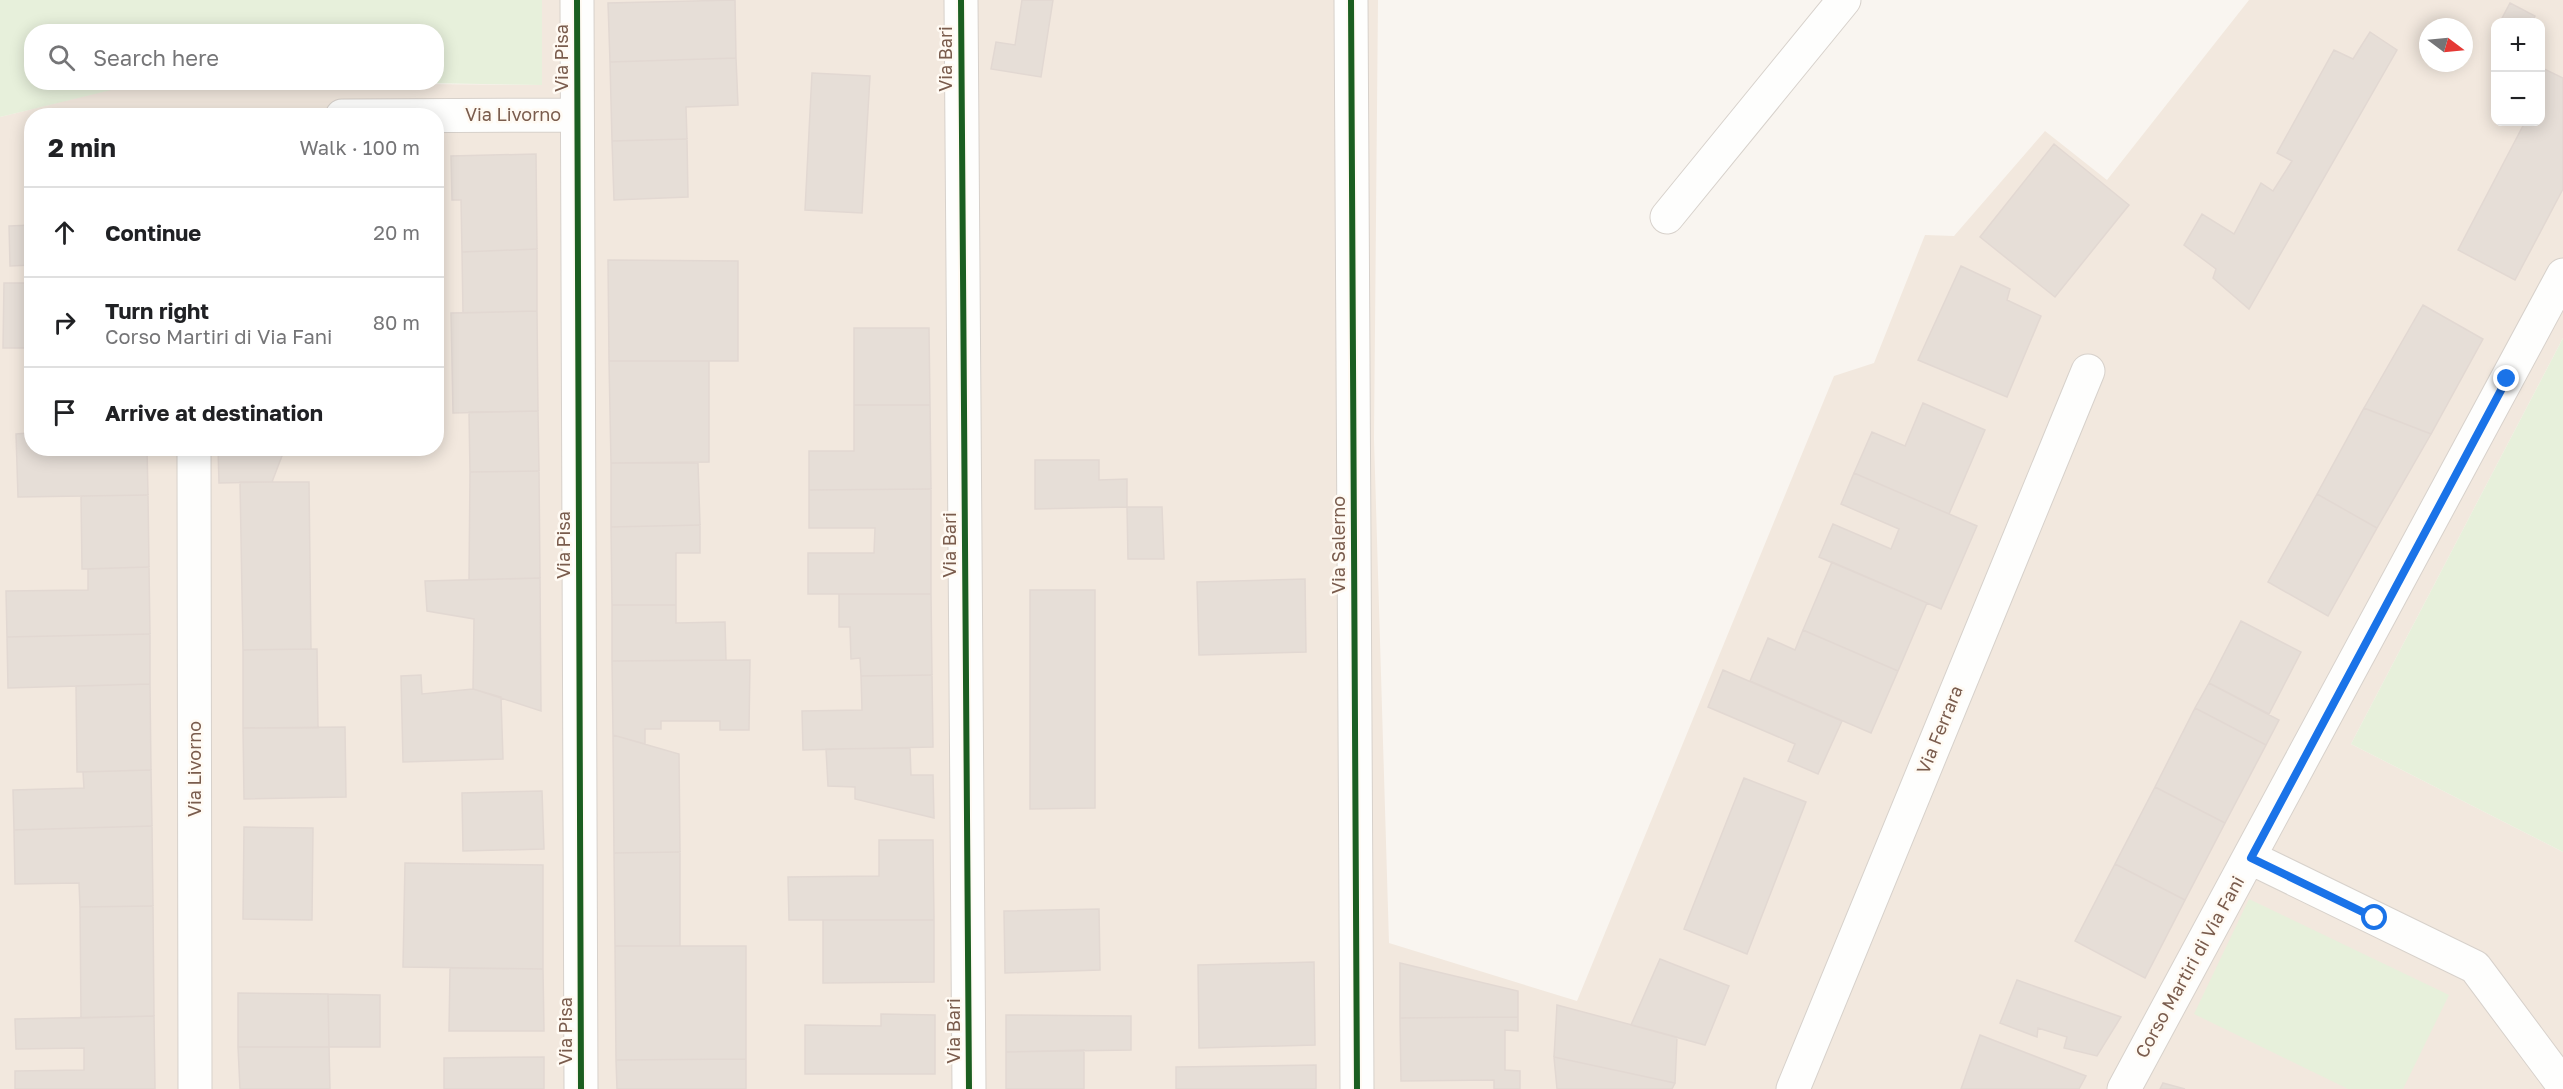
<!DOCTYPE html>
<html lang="en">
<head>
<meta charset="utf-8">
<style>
  :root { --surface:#fff; --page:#f6f6f6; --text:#202124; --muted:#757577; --line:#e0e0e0 }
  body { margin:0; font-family:"Golos Text",sans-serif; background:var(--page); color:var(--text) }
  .controls { position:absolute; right:18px; top:18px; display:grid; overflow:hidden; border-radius:12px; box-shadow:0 3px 15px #0003 }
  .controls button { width:54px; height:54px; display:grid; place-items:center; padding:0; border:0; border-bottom:2px solid var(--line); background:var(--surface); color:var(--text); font:30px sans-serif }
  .compass { position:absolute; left:2419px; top:18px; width:54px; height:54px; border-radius:50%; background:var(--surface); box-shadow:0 3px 15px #0003; rotate:106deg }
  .stop { position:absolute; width:18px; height:18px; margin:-14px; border:4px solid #1a73e8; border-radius:50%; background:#fff }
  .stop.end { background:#1a73e8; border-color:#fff; box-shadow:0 2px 6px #0008 }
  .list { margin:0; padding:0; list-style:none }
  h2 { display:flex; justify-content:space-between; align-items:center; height:78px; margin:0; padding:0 24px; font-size:26px }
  h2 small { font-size:20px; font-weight:400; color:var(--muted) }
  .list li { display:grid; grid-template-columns:39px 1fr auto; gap:18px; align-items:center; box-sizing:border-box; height:90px; padding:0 24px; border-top:2px solid var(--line) }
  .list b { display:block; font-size:22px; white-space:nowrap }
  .list p { margin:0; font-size:20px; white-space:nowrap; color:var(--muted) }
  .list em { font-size:20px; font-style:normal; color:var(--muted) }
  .icon { flex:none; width:33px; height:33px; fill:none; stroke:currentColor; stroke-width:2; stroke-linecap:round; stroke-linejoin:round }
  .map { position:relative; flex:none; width:2563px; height:1089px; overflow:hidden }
  .search { position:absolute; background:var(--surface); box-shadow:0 3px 15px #0003; left:24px; top:24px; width:420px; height:66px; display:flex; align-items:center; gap:15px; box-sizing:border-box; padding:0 21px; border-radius:24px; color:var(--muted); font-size:22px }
  .panel { position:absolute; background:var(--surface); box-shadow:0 3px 15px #0003; left:24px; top:108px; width:420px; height:348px; border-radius:24px }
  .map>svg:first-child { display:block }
</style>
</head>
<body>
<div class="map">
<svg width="2563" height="1089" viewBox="0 0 2563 1089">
  <rect width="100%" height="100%" fill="#f9f5f0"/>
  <path fill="#f2e8de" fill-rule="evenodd" d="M542,0H1378L1374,439L1389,943L1577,1001L1834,376L1874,363L1925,235L1954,236L2045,131L2107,180L2249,0H2563V338L2351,744L2563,852V1089H0V117L140,82L542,85ZM2496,22H2540V122H2496ZM2428,27H2464V63H2428ZM32,116H436V448H32Z"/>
  <path fill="#e7f0db" d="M0,0H542V85L425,83L436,82V32H32V82L140,83L0,117Z
    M2563,338V852L2351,744Z
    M2249,899L2449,995L2403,1089H2348L2194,1014Z"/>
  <path fill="#e6ded7" stroke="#e2d8d2" stroke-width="1.5" d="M735,0L736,58L610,62L608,3Z
    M1022,0H1053L1041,77L991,69L996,42L1015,45Z
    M2510,3L2535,16L2532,22H2500Z
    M2370,32L2397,50L2249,309L2213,278L2216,269L2184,245L2202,214L2234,234L2261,183L2273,191L2292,161L2277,153L2334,50L2353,59Z
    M736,58L738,105L686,107L687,139L612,141L610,62Z
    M2540,67L2563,78V189L2515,280L2458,250L2525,122H2540Z
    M812,73L870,76L862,213L805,210Z
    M687,139L688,197L614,200L612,141Z
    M2054,144L2129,205L2055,297L1980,237Z
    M536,154L537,249L462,252L461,200H452L451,156Z
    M32,225V265L10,266L9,226Z
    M537,249V311L463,313L462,252Z
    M608,260L738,261V361H609Z
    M1961,266L2010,289L2007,300L2041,316L2007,397L1918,360Z
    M4,283H32V348H3Z
    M2423,305L2483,339L2431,434L2364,408Z
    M537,311L538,411L453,413L451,313Z
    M854,328H929L930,405H854Z
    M30,348L32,433H29Z
    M609,361H709V462L611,463Z
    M1923,403L1985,430L1949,514L1854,473L1872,432L1905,446Z
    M854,405H930L931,489L809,490V451H854Z
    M2364,408L2431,434L2377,528L2317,494Z
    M538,411L539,471L470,472L469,412Z
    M29,433H32V448H147L148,495L18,497L16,434Z
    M218,448H285L272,482L219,483Z
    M1035,460H1099V480L1127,479V507L1035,509Z
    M611,463H698L700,525L611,527Z
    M539,471L540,578L469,580L470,472Z
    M1854,473L1977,526L1941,609L1819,557L1833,524L1891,549L1899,529L1841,504Z
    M240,482H309L311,649L243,650Z
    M931,489V594H808V553H874L875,528H809V490Z
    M2317,494L2377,528L2328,616L2268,582Z
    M148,495L149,567L82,569L81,496Z
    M1127,507H1162L1164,559H1128Z
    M700,525V553H676V605H612L611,527Z
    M1832,562L1927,603L1898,671L1803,630Z
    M149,567L150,634L7,637L6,591L88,590V569Z
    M540,578L541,711L473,689L474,619L427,611L425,581Z
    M1305,579L1306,652L1199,655L1197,582Z
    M1030,590H1095V808L1030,809Z
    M839,594H931L932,675L861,676L860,658L851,659L850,627H839Z
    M612,605H676V623L725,622L726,660L612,661Z
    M2241,621L2301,652L2269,714L2209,683Z
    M1803,630L1898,671L1871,733L1750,681L1768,638L1795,650Z
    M150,634V684L8,688L7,637Z
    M317,649L318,728H243V650Z
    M750,660L749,730H720V721H661V729H645V744L613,735L612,661Z
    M1723,670L1842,721L1818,774L1788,761L1795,744L1708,707Z
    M421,675L422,694L473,689L501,697L503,759L403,762L401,676Z
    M932,675L933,747L803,750L802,711L862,710L861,676Z
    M2209,683L2279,720L2266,745L2195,708Z
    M150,684L151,770L77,772L76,686Z
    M2195,708L2266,745L2225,823L2155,787Z
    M345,727L346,797L244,799L243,728Z
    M613,735L679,754L680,852L614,853Z
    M910,748L911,775H933L934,818L855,799V787L828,786L826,749Z
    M151,770L152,826L14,830L13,790L84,788L83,772Z
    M1744,778L1806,802L1747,954L1684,929Z
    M2155,787L2225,823L2185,900L2115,864Z
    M542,791L544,849L463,851L462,793Z
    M152,826L153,906L80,907L79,883L15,884L14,830Z
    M244,827L313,828L312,920L243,919Z
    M879,840H933L934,920H789L788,877L879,876Z
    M680,852V946H615L614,853Z
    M405,863L543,865V969L403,967Z
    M2115,864L2185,900L2145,978L2075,941Z
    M153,906L154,1016L81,1018L80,907Z
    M1099,909L1100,970L1005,973L1004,911Z
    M823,920H934V982L823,983Z
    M615,946H746V1059L616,1060Z
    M1660,959L1729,986L1705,1045L1631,1025Z
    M1314,962L1315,1045L1199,1048L1198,965Z
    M1400,963L1518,991V1017L1400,1018Z
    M450,968L543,969L544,1031H449Z
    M2017,980L2121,1017L2097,1056L2064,1048L2067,1037L2038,1028L2037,1037L2000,1023Z
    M238,993L328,994L329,1047H238Z
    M328,994L380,995V1047H329Z
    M1557,1005L1677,1037L1675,1083L1554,1057Z
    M881,1014L935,1015V1074H805V1025L881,1026Z
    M1006,1015L1131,1016V1050L1006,1052Z
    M154,1016L155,1089H15V1071L84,1070V1048L16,1049L15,1019Z
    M1518,1017V1031L1505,1030V1070L1520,1071V1089H1494V1080L1401,1081L1400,1018Z
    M1980,1035L2086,1076L2079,1089H1961Z
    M238,1047H329L330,1089H240Z
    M1084,1050V1089H1006V1052Z
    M544,1057V1089H444V1058Z
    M1554,1057L1675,1083L1672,1089H1557Z
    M746,1059V1089H617L616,1060Z
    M1316,1065V1089H1176V1067Z
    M2163,1083L2185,1089H2160Z"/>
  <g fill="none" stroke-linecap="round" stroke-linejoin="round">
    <defs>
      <path id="street" d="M577,0L581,1089
        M961,0L969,1089
        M1351,0L1357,1089
        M342,116L577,115
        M1667,217L1844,0
        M194,448L195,1089
        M2251,858L2475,967L2563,1085
        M1793,1089L2088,371
        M2124,1089L2563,275"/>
    </defs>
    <use href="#street" stroke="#d7d1cb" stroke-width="35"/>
    <use href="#street" stroke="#fefefd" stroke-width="33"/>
    <defs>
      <path id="cycleway" d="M577,0L581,1089
        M961,0L969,1089
        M1351,0L1357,1089"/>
    </defs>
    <use href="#cycleway" stroke="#fffaf3" stroke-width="10"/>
    <use href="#cycleway" stroke="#1b5e20" stroke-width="6"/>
  </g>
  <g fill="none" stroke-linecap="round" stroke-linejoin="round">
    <path stroke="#1a73e8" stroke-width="8" d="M2375,918L2251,858L2507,379"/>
  </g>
  <g text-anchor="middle" stroke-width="5" stroke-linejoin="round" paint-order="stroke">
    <g font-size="18" fill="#7a5c4d" stroke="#fffaf3">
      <text transform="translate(562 58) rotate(-90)" y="6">Via Pisa</text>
      <text transform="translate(946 59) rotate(-90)" y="6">Via Bari</text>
      <text x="513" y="121">Via Livorno</text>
      <text transform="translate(564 545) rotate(-90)" y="6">Via Pisa</text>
      <text transform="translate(950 545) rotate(-90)" y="6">Via Bari</text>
      <text transform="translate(1339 545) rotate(-90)" y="6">Via Salerno</text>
      <text transform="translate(1940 730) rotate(-68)" y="6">Via Ferrara</text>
      <text transform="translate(195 769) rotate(-90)" y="6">Via Livorno</text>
      <text transform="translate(2190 967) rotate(-61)" y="6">Corso Martiri di Via Fani</text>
      <text transform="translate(566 1031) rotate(-90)" y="6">Via Pisa</text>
      <text transform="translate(954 1031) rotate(-90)" y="6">Via Bari</text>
    </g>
  </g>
</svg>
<div class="controls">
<button>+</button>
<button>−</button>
</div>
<svg class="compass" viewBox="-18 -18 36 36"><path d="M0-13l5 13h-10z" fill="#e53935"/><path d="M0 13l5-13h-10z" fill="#757577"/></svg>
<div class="stop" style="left:2375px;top:918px"></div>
<div class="stop end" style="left:2507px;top:379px"></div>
<div class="search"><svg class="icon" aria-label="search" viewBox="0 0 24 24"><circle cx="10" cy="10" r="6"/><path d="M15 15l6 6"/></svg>Search here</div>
<section class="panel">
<h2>2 min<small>Walk · 100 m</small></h2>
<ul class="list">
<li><svg class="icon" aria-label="ahead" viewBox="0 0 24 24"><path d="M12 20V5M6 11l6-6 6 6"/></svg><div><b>Continue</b></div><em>20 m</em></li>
<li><svg class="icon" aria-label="right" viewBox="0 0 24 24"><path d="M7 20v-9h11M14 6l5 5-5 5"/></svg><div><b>Turn right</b><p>Corso Martiri di Via Fani</p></div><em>80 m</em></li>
<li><svg class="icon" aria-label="arrive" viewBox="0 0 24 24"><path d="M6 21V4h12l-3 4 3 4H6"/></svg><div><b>Arrive at destination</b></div></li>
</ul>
</section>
</div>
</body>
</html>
